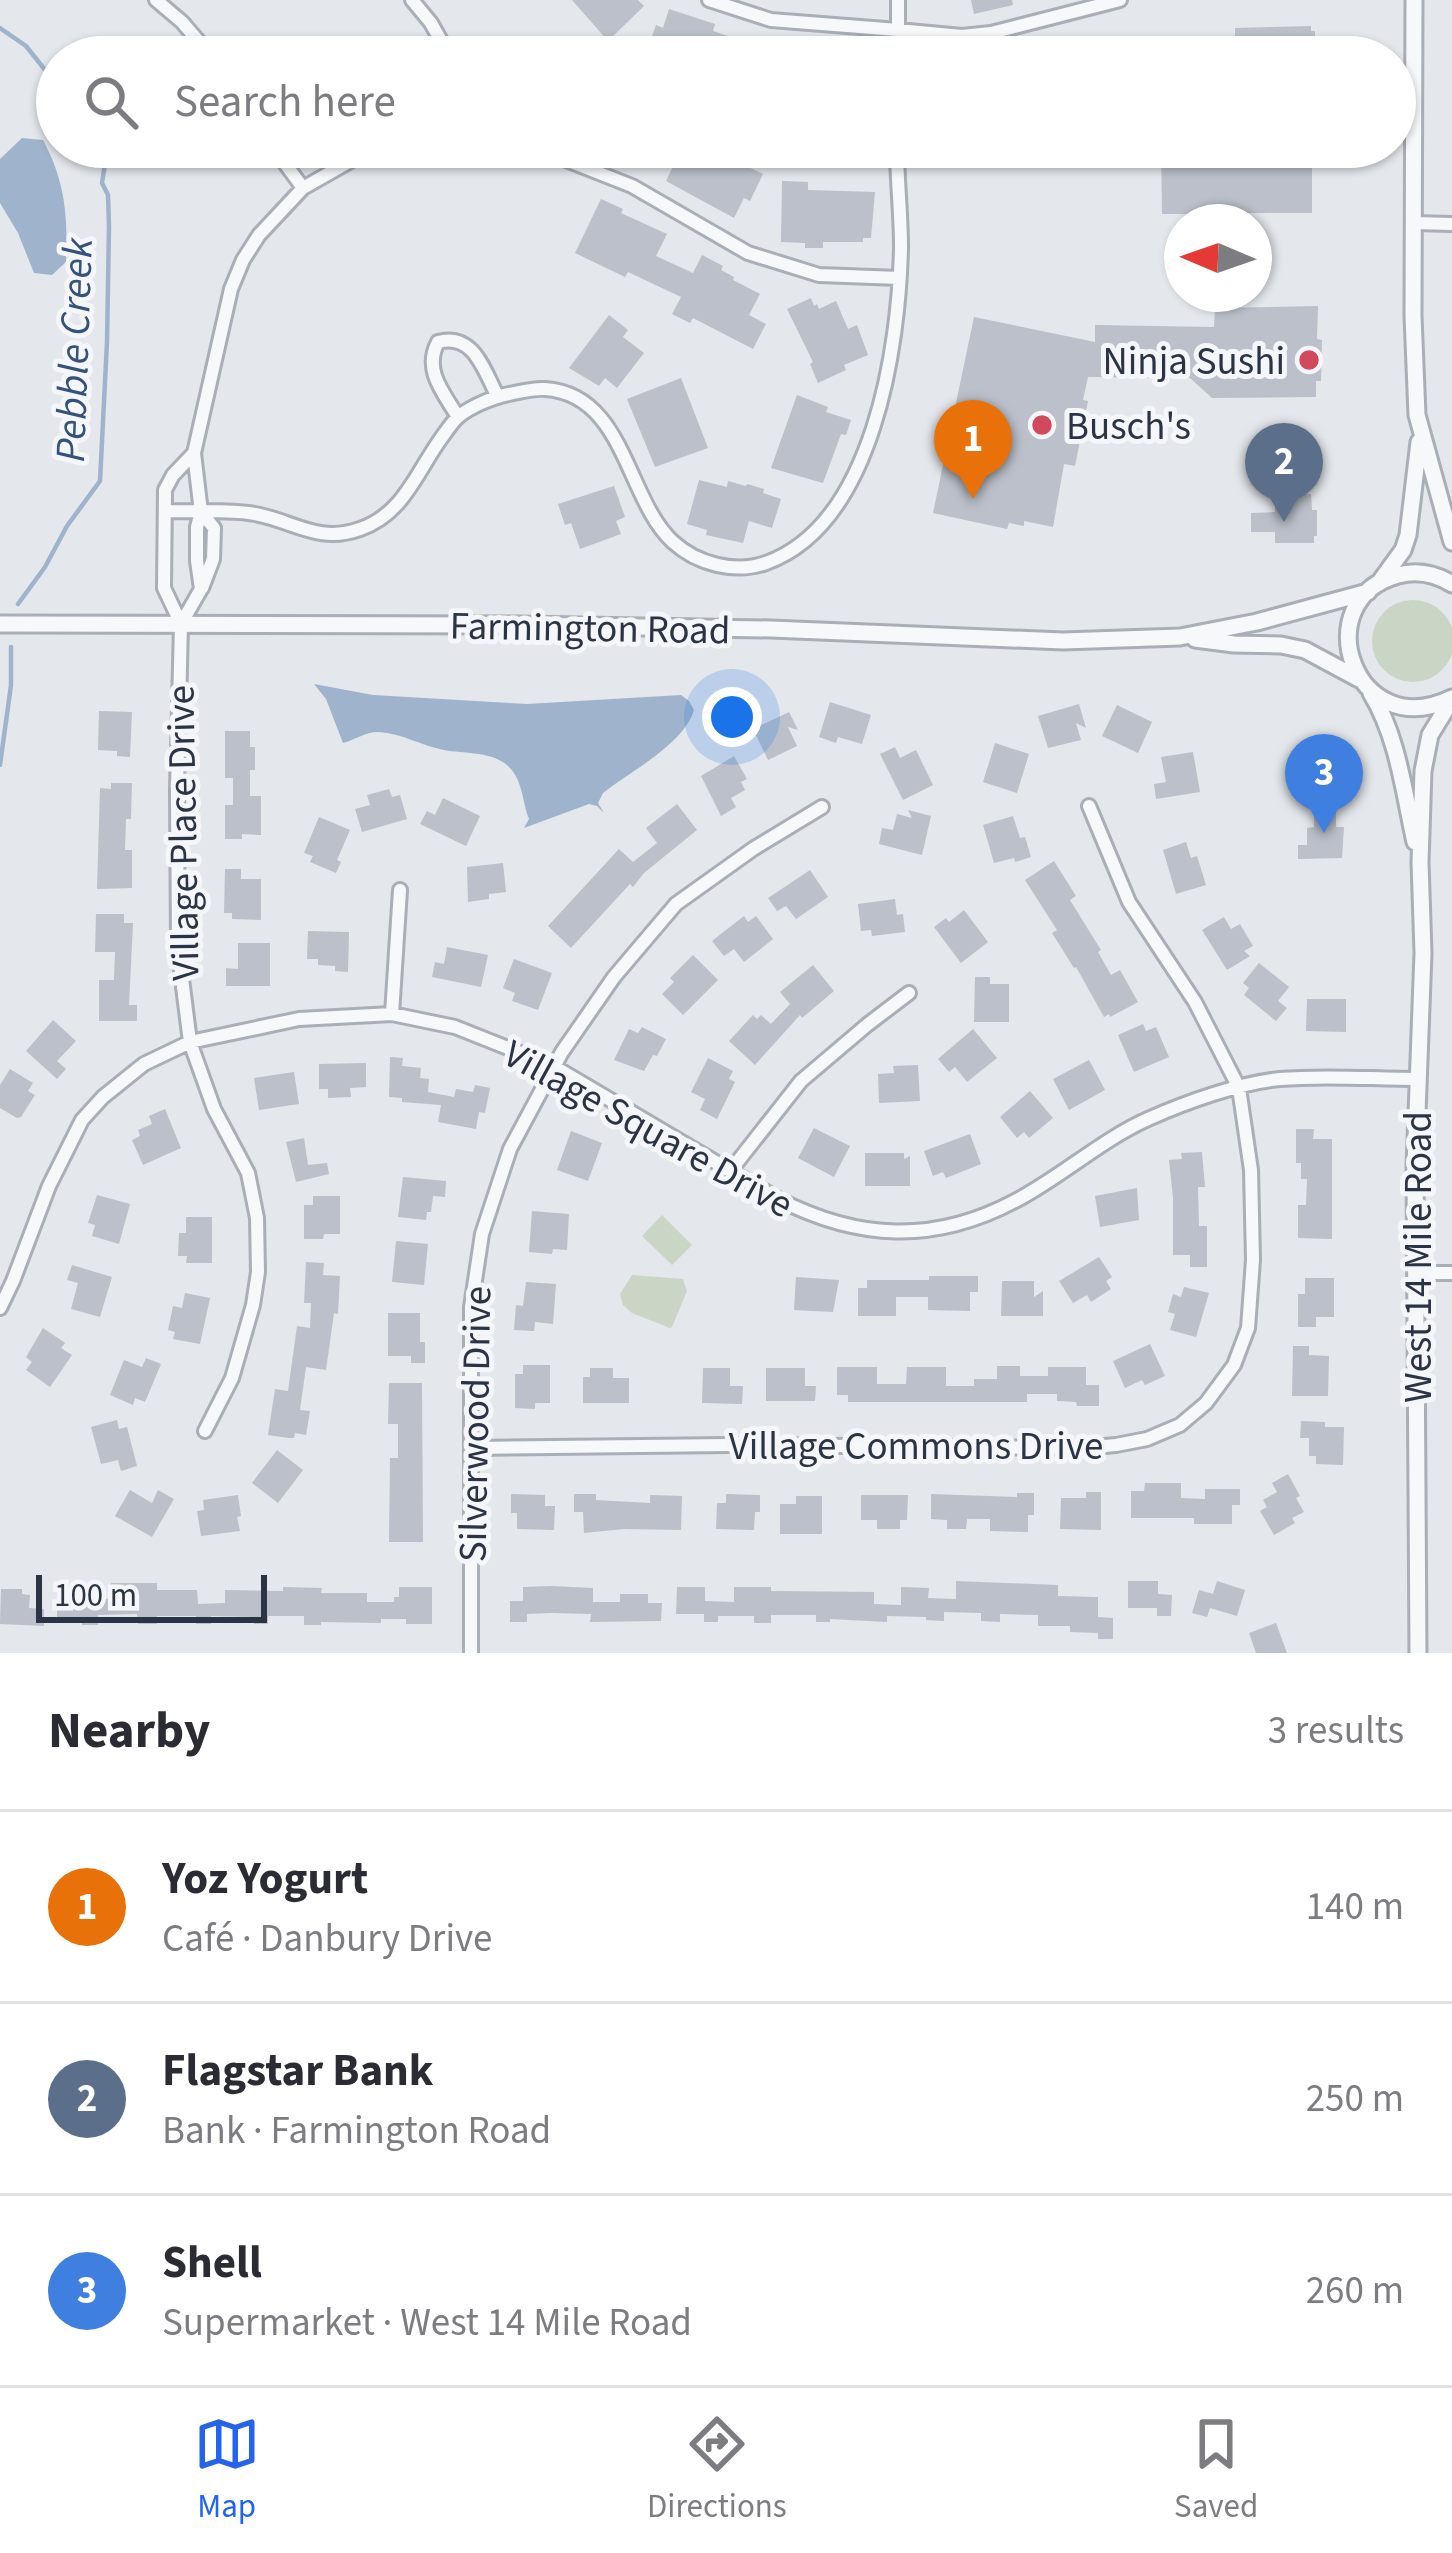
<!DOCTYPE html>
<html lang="en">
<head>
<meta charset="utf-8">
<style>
  :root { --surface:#fff; --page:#f2f2f3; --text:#2b2b33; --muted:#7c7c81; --line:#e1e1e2; --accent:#2563eb }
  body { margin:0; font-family:"Source Sans 3",sans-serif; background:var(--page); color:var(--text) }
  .compass { position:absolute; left:1164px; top:204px; width:108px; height:108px; border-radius:50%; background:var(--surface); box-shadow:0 3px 9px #0004; rotate:272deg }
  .scale { position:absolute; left:36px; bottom:30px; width:231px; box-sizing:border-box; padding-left:12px; border:6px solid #2b3445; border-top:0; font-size:33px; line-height:42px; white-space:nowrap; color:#2b3445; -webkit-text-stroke:9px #f4f6f9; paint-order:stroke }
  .you { position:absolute; left:732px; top:717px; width:42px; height:42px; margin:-30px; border:9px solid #fff; border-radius:50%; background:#1a73e8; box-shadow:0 0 0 18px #1a73e833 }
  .badge { display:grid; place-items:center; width:78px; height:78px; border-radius:50%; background:var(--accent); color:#fff; font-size:39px; font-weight:700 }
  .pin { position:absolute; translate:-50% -99px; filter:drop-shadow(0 3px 6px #0008) }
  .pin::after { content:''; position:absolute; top:63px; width:42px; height:36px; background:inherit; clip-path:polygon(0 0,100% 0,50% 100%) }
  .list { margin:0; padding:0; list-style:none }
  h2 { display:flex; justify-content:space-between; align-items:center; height:156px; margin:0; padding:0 48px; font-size:51px }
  h2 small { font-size:39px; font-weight:400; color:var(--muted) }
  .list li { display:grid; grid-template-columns:78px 1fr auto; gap:36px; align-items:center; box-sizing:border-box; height:192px; padding:0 48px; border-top:3px solid var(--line) }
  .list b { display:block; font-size:45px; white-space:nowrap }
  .list p { margin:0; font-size:39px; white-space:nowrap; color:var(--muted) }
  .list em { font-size:39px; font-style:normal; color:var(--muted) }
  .icon { flex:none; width:66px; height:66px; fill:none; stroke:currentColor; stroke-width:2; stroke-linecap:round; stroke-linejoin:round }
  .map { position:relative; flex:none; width:1452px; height:1653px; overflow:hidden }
  .search { position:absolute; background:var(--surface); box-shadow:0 3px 9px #0004; left:36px; right:36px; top:36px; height:132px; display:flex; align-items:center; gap:30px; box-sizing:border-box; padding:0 42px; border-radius:66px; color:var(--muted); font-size:45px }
  .sheet { height:732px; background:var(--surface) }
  nav { display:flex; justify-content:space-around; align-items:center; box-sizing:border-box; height:168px; border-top:3px solid var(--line); background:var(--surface); font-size:33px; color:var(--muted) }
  nav a { display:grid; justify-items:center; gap:6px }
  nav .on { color:var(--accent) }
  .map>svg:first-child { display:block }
</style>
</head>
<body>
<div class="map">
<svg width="1452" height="1653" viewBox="0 0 1452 1653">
  <rect width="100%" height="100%" fill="#e4e7ec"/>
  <path fill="#c9d6c5" d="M1372 641a41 41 0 1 1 82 0a41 41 0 1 1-82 0Z
    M662,1215L692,1245L672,1265L642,1236Z
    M632,1275L683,1279L687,1291L672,1327L670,1328L632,1313L623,1305L620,1294Z"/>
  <path fill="#9fb4cc" d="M22,138L43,140C65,181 68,215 66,262L52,275L34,273L18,233L0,203V159Z
    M314,684L373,695L527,704L681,695L689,701L694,710C684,744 631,771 603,793L598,803L604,813L597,806L589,804L524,828L529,819C522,801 523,780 508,766C492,751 465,754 444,750C422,746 401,733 379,732C364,732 355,740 343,743L326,699Z"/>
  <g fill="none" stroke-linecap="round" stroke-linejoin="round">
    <path stroke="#9fb4cc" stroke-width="4.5" d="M0,28L26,46L57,85
      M18,604L45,567L67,526L100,481L107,342L109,227L108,195L102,183L105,164L99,147
      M0,765L11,685V647"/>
  </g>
  <path fill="#bbc0ca" d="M572,0H638L644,6L608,41Z
    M971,0H1012L1013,5L974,14Z
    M669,9L715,24L713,31L752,44L748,57H645L656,25L663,28Z
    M1311,26V31H1315V51H1312V57L1233,56L1232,37H1235V28Z
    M607,147H707L763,174L750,201L744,198L734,218L666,181L673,166L644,153L640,161Z
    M1161,147H1312V213H1218V222H1196V214H1162Z
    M782,181L808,182V190L875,192L871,238H863V242H823V248H805V243L781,242Z
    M601,199L623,209L621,213L667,234L656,256L693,273L702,255L723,266L721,270L734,277L733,280L760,294L749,315L766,324L753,349L693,318L690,323L672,314L681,297L628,272L625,277L575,253Z
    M811,298L814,306L817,304L819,309L836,301L848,329L857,325L868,355L844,365L846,370L818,383L810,364L813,362L787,309Z
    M1318,306L1317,339L1322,340L1321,381H1316V397L1212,398L1190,378L1088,377L1083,400L1088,401L1075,466L1064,464L1053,527L1024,521V526L1009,523L1007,529L933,513L974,317L1095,342V325L1214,327L1215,308Z
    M609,315L628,330L623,337L644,353L617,388L605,378L599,386L569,368Z
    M681,378L708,448L655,467L627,399Z
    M797,395L828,407L826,412L851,420L846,435L841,434L823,483L771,468Z
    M699,480L727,487L728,481L746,486L747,484L764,489L763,493L781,499L772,528L749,521L743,543L706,535L707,530L687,524Z
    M614,486L625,517L616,521L621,534L580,549L571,523L565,525L558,504Z
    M1275,494H1311L1312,510H1317V536H1314V543H1275V532H1251V513L1275,512Z
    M830,702L871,715L862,744L838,737L836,743L819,737Z
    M1079,704L1086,728L1076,723L1081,740L1048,748L1038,716Z
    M1117,705L1152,722L1138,753L1102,736Z
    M99,711L132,712L130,757L117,756V751L98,750Z
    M789,712L798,730L788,727L797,746L768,760L753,729Z
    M225,731H250V747H255V770H250V796H261V835L242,834V839H225V805H233V778H225Z
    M995,743L1029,754L1017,793L983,782Z
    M895,747L900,758L916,750L933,785L903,800L880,754Z
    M1193,752L1200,792L1156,799L1154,784L1166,782L1161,757Z
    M734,756L747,779L741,782L745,790L731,798L736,807L721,816L701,776Z
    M1315,759H1336V827H1344L1342,858L1298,859V845H1307V828L1314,827Z
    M111,783H132L131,819H126L125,850H132V888L97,889L100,788L111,789Z
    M389,789L392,797L400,795L407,819L362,832L355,809L370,805L367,795Z
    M443,798L480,816L466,846L420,824L427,811L435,815Z
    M677,804L697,830L644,873L633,887L630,884L571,948L548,926L619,849L633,862L657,843L646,828Z
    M908,810L931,816L922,855L879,844L882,828L893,830L897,814L912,818Z
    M1013,816L1020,838L1025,837L1031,857L1015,862L1014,858L994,863L983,825Z
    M319,817L350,830L337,860L341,862L336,873L310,862L313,856L304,853Z
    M1186,842L1191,858L1197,856L1206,885L1176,894L1163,850Z
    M1054,861L1076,896L1070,900L1101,950L1098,952L1111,975L1120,970L1138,1002L1110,1017L1109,1014L1104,1017L1076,967L1074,968L1052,933L1057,930L1025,880Z
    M503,863L506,892L489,894V899L468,902L467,867Z
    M225,869H241V879H261V920L232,919V913H224Z
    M810,870L828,897L796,919L786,906L777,911L768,898Z
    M895,899L897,915L903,914L905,932L872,936L871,930L861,931L858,904Z
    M964,910L988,942L961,963L934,927L946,918L949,922Z
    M96,914H124V923H133L129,1005H137V1021H99V980H114L115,952H95Z
    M744,916L748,922L756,916L773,939L744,962L734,949L724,956L712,941Z
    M1224,917L1231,929L1240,924L1253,946L1244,951L1250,956L1227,970L1202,930Z
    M308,931L349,932L348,972L335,971V966L318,965V959H307Z
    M238,943H270V986H226V968L238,969Z
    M447,947L488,955L481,987L432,977L435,962L444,964Z
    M693,955L718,980L683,1015L662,994L674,982L670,978Z
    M514,959L552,973L538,1010L512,1001L515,993L503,988Z
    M1259,963L1289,987L1278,1001L1287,1008L1276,1021L1244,995L1249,988L1243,983Z
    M813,965L834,991L802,1018L800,1015L755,1065L729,1041L753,1015L757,1019L761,1015L771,1024L790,1004L780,992Z
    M975,977H990V984H1009V1022H974Z
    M1307,999H1346V1032L1306,1031Z
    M53,1020L76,1041L57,1061L66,1069L57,1079L26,1051Z
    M1143,1024L1146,1031L1156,1027L1169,1057L1134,1072L1118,1035Z
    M642,1027L666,1039L657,1056L653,1055L644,1071L614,1060L629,1029L638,1033Z
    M973,1029L997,1058L967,1082L955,1067L949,1072L938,1059Z
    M390,1057L403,1058L402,1066L421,1068L420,1078L429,1079L428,1092L454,1097L456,1089L473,1092L475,1085L490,1088L485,1113L479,1112L476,1129L438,1122L441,1105L402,1102V1098L389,1097Z
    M708,1058L733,1071L729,1079L735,1082L717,1119L700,1110L705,1099L691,1092Z
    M1089,1060L1105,1090L1069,1110L1053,1079Z
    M366,1063V1087L350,1088L351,1097L328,1098V1089H319V1064Z
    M918,1065L920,1101L879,1103L878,1074L894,1073L893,1066Z
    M10,1069L33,1083L28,1091L35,1095L21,1117L17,1118L0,1108V1085Z
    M294,1072L299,1104L259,1110L254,1078Z
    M1030,1091L1053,1118L1029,1138L1024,1132L1017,1138L1000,1117Z
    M165,1109L181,1148L143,1165L132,1140L140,1136L138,1130L152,1124L149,1116Z
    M814,1128L850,1146L834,1177L798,1158Z
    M1296,1129H1314L1313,1139H1332V1239L1298,1238V1205H1306L1307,1179H1301V1163H1296Z
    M571,1131L602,1143L588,1181L557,1170Z
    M970,1134L981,1164L946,1178L943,1172L933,1176L924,1151Z
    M304,1138L308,1165L327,1163L329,1174L296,1182L286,1142Z
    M1202,1152L1205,1187H1198L1199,1226H1207V1267H1190V1255H1173V1198L1169,1160L1182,1159L1181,1153Z
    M865,1153H904V1159L910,1156V1186H865Z
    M403,1177L446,1181L445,1197L433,1196L431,1212H427L426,1220L398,1217Z
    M1137,1188L1139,1220L1100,1227L1095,1196Z
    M97,1195L130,1204L119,1244L92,1236L95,1225L88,1223Z
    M313,1196H340V1234H324L323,1239H304V1205H313Z
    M532,1211L569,1214L567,1250L553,1249L552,1254L529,1252Z
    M186,1217H212V1263H186L187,1256H178L179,1233H186Z
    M396,1241L428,1244L424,1285L392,1282Z
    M1099,1257L1112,1277L1106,1281L1111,1289L1091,1302L1087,1295L1073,1303L1059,1281Z
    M306,1262L324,1263L323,1275L340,1276L338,1314L334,1313L326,1370L306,1367L300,1410L310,1411L306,1435L295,1433L294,1438H289L268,1435L275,1389L288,1391L297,1326L310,1328L311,1303H304Z
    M72,1265L112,1277L100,1317L71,1309L78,1283L67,1280Z
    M929,1276H978V1292H970V1311L928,1310V1297H896V1316H858V1288H867V1280H929Z
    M796,1277L839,1280L833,1312L794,1310Z
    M1305,1278H1334V1317H1316V1327H1298V1294H1305Z
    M1002,1281H1034V1297L1043,1291V1316H1001Z
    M526,1282L556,1284L553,1324L535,1322L534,1331L514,1330L516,1305L523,1306Z
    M1184,1287L1209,1293L1196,1337L1170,1330L1175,1314L1168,1312L1173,1294L1181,1297Z
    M185,1293L210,1298L200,1344L173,1339L175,1332L168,1330L173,1306L182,1308Z
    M388,1313H420V1342H425V1363H411V1356H388Z
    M43,1328L65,1343L61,1348L72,1355L50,1387L26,1370L32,1362L26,1357Z
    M1150,1344L1165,1376L1145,1385L1142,1380L1125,1388L1113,1361Z
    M1293,1346H1309V1355L1329,1356L1328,1396H1292Z
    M146,1358L161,1364L145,1402L135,1398L133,1405L110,1395L124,1360L142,1367Z
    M523,1365H550V1403H535V1409L515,1408V1374H523Z
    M997,1366H1020V1376H1048V1367H1086V1385H1099V1406H1077L1076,1402L1057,1401V1394H1027V1402H848V1395H837V1367H877V1384H906L907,1367H946V1386H974V1379H997Z
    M590,1368H613V1378H629V1403H583V1377H590Z
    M703,1368H730V1386H743L742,1404L702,1403Z
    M766,1368H805V1386H816L815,1401H766Z
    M389,1383H422L423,1542H389L390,1458H398V1424H388Z
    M117,1420L119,1429L127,1427L137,1466L121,1471L118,1460L101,1464L91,1427Z
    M1301,1421L1325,1422V1427H1344L1343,1465L1316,1464V1456H1309V1438H1300Z
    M277,1450L303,1470L278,1503L252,1483Z
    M1288,1474L1300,1496L1296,1498L1304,1512L1292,1518L1295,1523L1274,1535L1260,1511L1267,1507L1263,1500L1277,1492L1272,1483Z
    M1145,1483H1181V1498L1205,1499V1489H1240V1505H1232V1524H1194V1518H1131V1491H1144Z
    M130,1490L152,1503L158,1490L174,1499L152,1537L115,1516Z
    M1086,1492H1101V1530L1060,1529L1061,1498H1086Z
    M1017,1493H1034V1515H1028V1532L990,1531V1519H967L966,1529H947V1520L931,1519V1494L1017,1497Z
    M511,1494L545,1495V1506H555L554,1530L517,1529V1513H511Z
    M574,1494H596V1500L650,1503V1495L682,1496L681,1530L624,1529L584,1533L583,1512H574Z
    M726,1494L760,1495V1512H755L754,1530L716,1529L717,1503H726Z
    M238,1495L241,1516L237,1517L240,1531L201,1536L197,1511L204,1510L203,1500Z
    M861,1495H908L907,1520H900V1529H877V1520H861Z
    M796,1496H822V1534H780V1504H796Z
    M956,1581L1058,1585V1596L1098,1597V1617L1113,1618V1639H1098V1633L1070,1632V1626H1038V1615L1000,1614V1622L981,1621V1613L944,1612V1621L926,1620V1617L887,1616V1622L830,1619V1622H816V1615H771V1623H754V1616H718V1622H704V1614H676L677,1587H705V1601L734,1602V1587H771V1591L874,1592V1604L901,1605V1587L929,1588L928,1598L956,1599Z
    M1128,1581H1158V1594L1172,1595L1171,1616H1157V1608H1128Z
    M1217,1581L1245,1590L1237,1616L1210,1608L1207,1617L1192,1613L1199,1590L1213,1594Z
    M111,1583H157V1590H197L198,1604L225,1603V1590L283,1591V1587L322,1588L321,1593H367V1602H394V1597H399V1587H432V1624H406V1619H381V1623L321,1622V1625H304V1616H268V1624H254V1617L211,1616V1624H196V1616H157V1624H138L137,1614L98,1615V1625H82V1617H57V1589H88V1598L111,1599Z
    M552,1586L593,1588V1602H620V1594H648V1603H662L661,1621L590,1622L591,1614L552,1613L527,1614V1622H510V1601H523V1587Z
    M1,1589H22V1594L30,1595L29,1608L44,1609V1626L0,1624Z
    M1276,1623L1287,1653H1256L1249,1633Z"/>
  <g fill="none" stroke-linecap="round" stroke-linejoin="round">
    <defs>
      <path id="minor" d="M156,0L182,22L212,57
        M412,0L431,23L450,57
        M709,0L771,20L898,30V0
        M898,57V30L962,36L991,33L1120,0
        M273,147L303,188
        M533,147L632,186L748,253L819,275L899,278
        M1413,223L1452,224
        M458,417C443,392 423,370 438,342C474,332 484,371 498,397
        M194,453L173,475L165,490L164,588L181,624L177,790L178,947L190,1042L214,1109L248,1173L257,1218L258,1272L253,1305L232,1378L205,1431
        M165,511C194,512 226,509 255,514C294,521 318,544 360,529C404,514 417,471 442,437C447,430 453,421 459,416C472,406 493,397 509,394C520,392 533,388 545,389C625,394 626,499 673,542C697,564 735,574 766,563C874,524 899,346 901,247C901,213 897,180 897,147
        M201,512L214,528L213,559L202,588
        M181,624L201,589L197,561V527L201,512L194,453L231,289L243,260L259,235L303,188L375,147
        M392,1014L400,890
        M731,1170L801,1081L867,1025L909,993
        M1415,1273H1452
        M0,1308L13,1281L49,1186L82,1120L103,1097L144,1064L190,1042L299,1019L392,1014L455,1027L553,1066L778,1199C858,1240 934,1244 1015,1201C1061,1177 1101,1140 1148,1119C1186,1102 1239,1083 1280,1079C1325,1075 1372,1079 1418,1079
        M471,1448L729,1445L1081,1448L1116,1445L1147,1439L1180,1425L1206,1403L1234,1365L1248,1328L1253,1260L1251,1170L1239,1088L1195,1002L1129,902L1089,806
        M471,1653V1307L482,1234L510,1149L562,1052L614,977L676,904L753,849L822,807"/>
      <path id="tertiary" d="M1414,0L1413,316L1417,415L1452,542
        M1379,583L1403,550L1408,535L1419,442
        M0,624L520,625L771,629L1063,641L1180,637L1257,622L1368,592
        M1195,639L1234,644L1281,645L1305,650L1359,679
        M1371,693C1398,737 1404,793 1415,842
        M1452,698C1354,746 1305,600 1398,575C1417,570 1436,574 1452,584
        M1418,1653L1415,1167L1423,953L1420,862L1423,771L1430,735L1452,699"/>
    </defs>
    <use href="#minor" stroke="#a9aeb7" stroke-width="18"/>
    <use href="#tertiary" stroke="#a9aeb7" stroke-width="21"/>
    <use href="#minor" stroke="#f7f8fa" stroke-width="12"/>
    <use href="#tertiary" stroke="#f7f8fa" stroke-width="15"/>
  </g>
  <g fill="#d1495b" stroke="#f4f6f9" stroke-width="4.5">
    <circle cx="1309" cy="360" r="12"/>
    <circle cx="1042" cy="425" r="12"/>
  </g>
  <g text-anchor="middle" stroke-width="10" stroke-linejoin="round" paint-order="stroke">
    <g font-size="39" fill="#2b3445" stroke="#f4f6f9" text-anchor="end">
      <text x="1285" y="374">Ninja Sushi</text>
      <text x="1066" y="439" text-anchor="start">Busch's</text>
    </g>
    <g font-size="39" fill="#2b3445" stroke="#f4f6f9">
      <text transform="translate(590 627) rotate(1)" y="14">Farmington Road</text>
      <text transform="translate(182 833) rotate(-91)" y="14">Village Place Drive</text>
      <text transform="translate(649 1128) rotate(29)" y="14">Village Square Drive</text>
      <text transform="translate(1417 1257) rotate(-90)" y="14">West 14 Mile Road</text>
      <text transform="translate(474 1424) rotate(-89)" y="14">Silverwood Drive</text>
      <text x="916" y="1459">Village Commons Drive</text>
    </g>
    <g font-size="42" font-style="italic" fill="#34527a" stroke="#f4f6f9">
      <text transform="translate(73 350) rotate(-88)" y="15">Pebble Creek</text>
    </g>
  </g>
</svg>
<svg class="compass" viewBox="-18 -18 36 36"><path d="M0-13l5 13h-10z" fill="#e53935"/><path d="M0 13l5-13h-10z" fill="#7c7c81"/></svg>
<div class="scale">100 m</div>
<div class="you"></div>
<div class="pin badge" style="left:973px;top:499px;background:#e8710a">1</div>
<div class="pin badge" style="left:1284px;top:522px;background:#5c6f8a">2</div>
<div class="pin badge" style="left:1324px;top:833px;background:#3f7fe0">3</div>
<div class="search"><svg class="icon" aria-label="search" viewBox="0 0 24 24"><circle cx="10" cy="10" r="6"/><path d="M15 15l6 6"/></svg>Search here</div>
</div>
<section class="sheet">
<h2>Nearby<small>3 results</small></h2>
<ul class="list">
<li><span class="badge" style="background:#e8710a">1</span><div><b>Yoz Yogurt</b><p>Café · Danbury Drive</p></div><em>140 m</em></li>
<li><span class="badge" style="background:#5c6f8a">2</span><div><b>Flagstar Bank</b><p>Bank · Farmington Road</p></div><em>250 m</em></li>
<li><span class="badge" style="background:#3f7fe0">3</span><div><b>Shell</b><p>Supermarket · West 14 Mile Road</p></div><em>260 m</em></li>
</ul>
</section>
<nav>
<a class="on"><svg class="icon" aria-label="map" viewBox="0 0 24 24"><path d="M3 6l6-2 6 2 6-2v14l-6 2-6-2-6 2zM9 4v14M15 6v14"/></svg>Map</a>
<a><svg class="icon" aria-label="directions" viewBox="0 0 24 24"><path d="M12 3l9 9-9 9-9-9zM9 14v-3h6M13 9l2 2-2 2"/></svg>Directions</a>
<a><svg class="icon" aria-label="saved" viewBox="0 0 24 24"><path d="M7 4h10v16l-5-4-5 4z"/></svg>Saved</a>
</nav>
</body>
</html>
